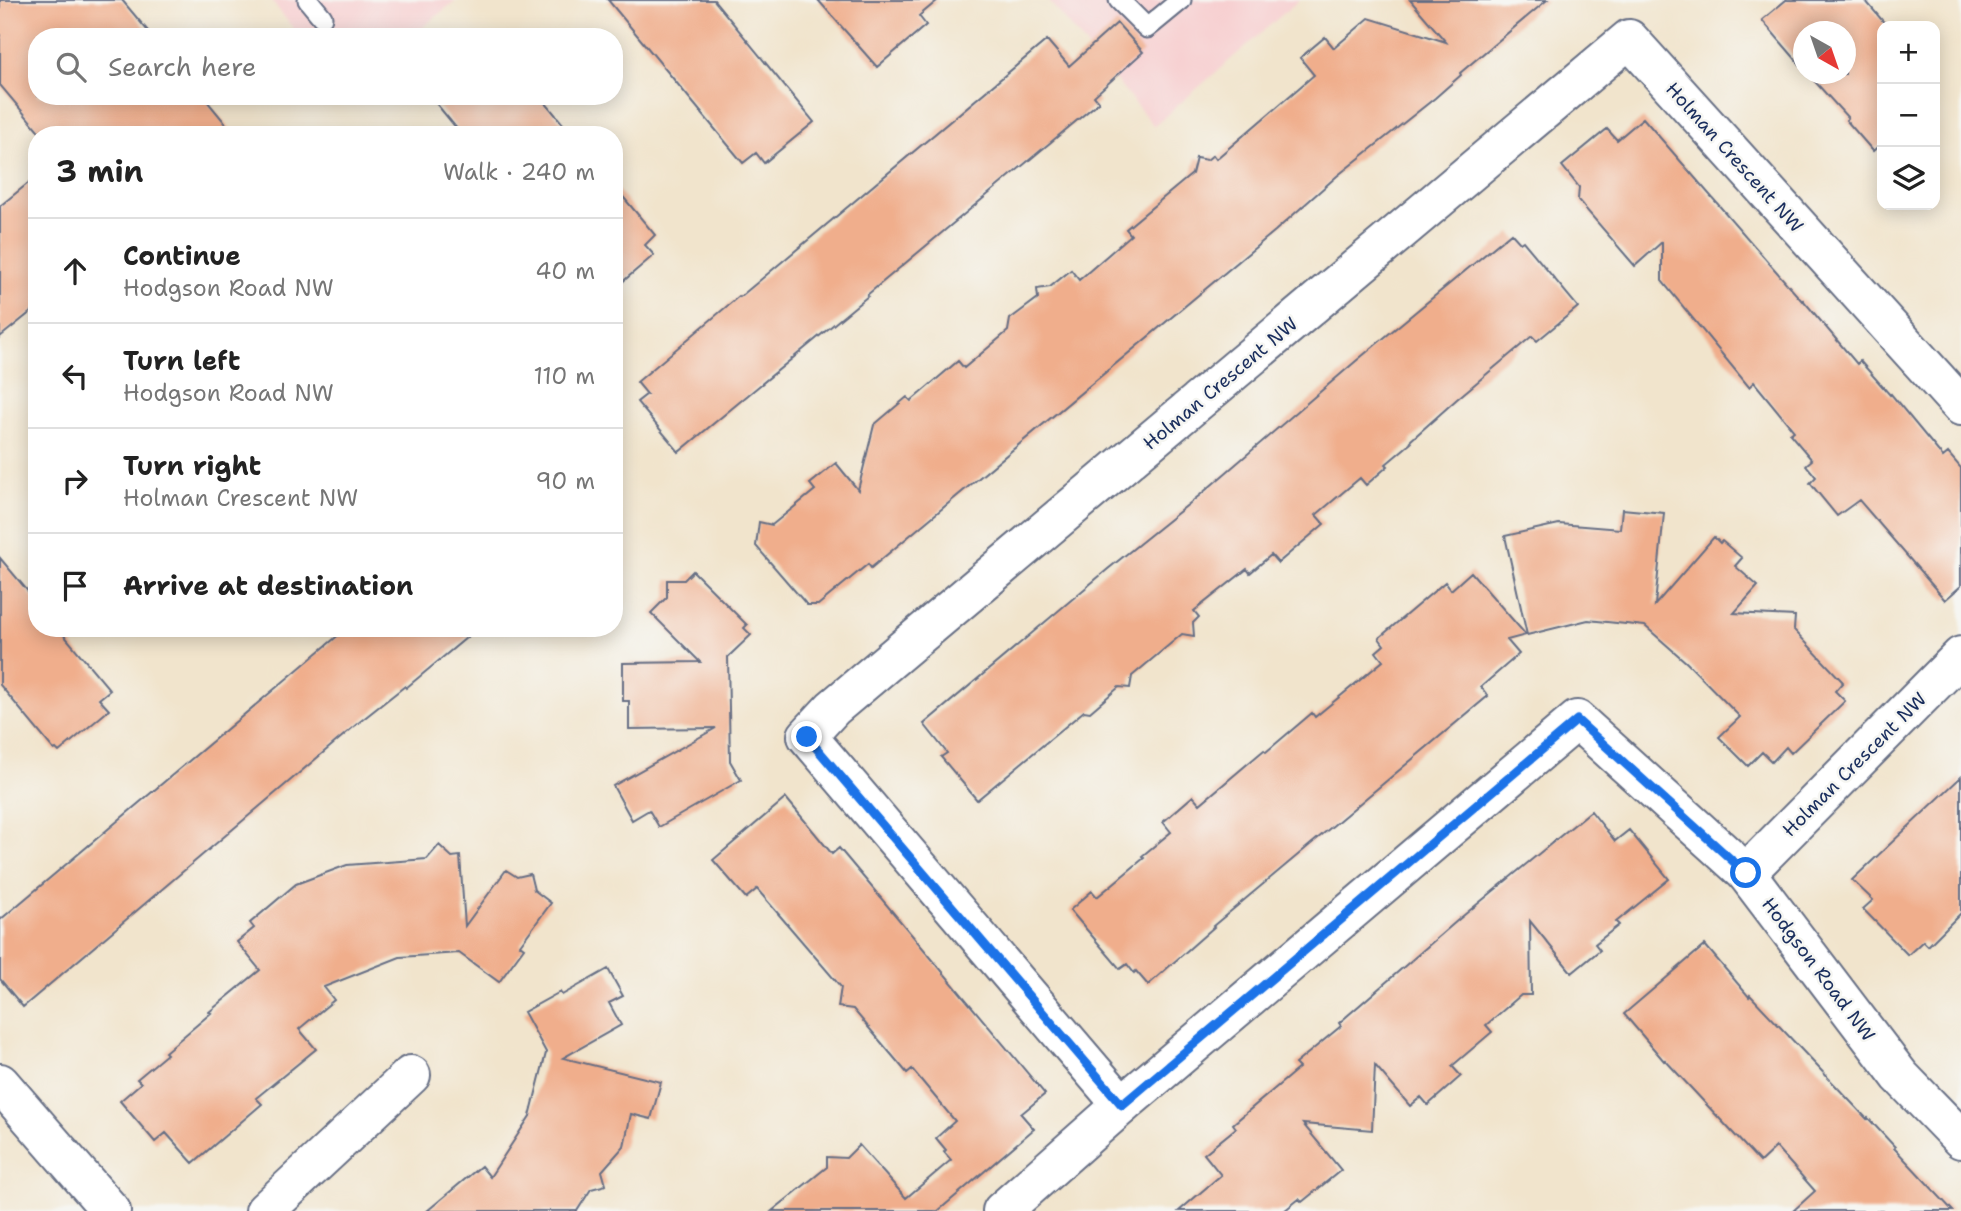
<!DOCTYPE html>
<html lang="en">
<head>
<meta charset="utf-8">
<style>
  :root { --surface:#fff; --page:#f6f6f6; --text:#222; --muted:#767676; --line:#e0e0e0 }
  body { margin:0; font-family:"Shantell Sans",sans-serif; background:var(--page); color:var(--text) }
  .controls { position:absolute; right:21px; top:21px; display:grid; overflow:hidden; border-radius:14px; box-shadow:0 4px 18px #0003 }
  .controls button { width:63px; height:63px; display:grid; place-items:center; padding:0; border:0; border-bottom:2px solid var(--line); background:var(--surface); color:var(--text); font:35px sans-serif }
  .compass { position:absolute; left:1793px; top:21px; width:63px; height:63px; border-radius:50%; background:var(--surface); box-shadow:0 4px 18px #0003; rotate:140deg }
  .stop { position:absolute; width:21px; height:21px; margin:-16px; border:5px solid #1a73e8; border-radius:50%; background:#fff }
  .stop.end { background:#1a73e8; border-color:#fff; box-shadow:0 2px 7px #0008 }
  .list { margin:0; padding:0; list-style:none }
  h2 { display:flex; justify-content:space-between; align-items:center; height:91px; margin:0; padding:0 28px; font-size:30px }
  h2 small { font-size:23px; font-weight:400; color:var(--muted) }
  .list li { display:grid; grid-template-columns:46px 1fr auto; gap:21px; align-items:center; box-sizing:border-box; height:105px; padding:0 28px; border-top:2px solid var(--line) }
  .list b { display:block; font-size:26px; white-space:nowrap }
  .list p { margin:0; font-size:23px; white-space:nowrap; color:var(--muted) }
  .list em { font-size:23px; font-style:normal; color:var(--muted) }
  .icon { flex:none; width:38px; height:38px; fill:none; stroke:currentColor; stroke-width:2; stroke-linecap:round; stroke-linejoin:round }
  .map { position:relative; flex:none; width:1961px; height:1211px; overflow:hidden }
  .search { position:absolute; background:var(--surface); box-shadow:0 4px 18px #0003; left:28px; top:28px; width:595px; height:77px; display:flex; align-items:center; gap:18px; box-sizing:border-box; padding:0 24px; border-radius:28px; color:var(--muted); font-size:26px }
  .panel { position:absolute; background:var(--surface); box-shadow:0 4px 18px #0003; left:28px; top:126px; width:595px; height:511px; border-radius:28px }
  .map>svg:first-child { display:block }
</style>
</head>
<body>
<div class="map">
<svg width="1961" height="1211" viewBox="0 0 1961 1211">
  <rect width="100%" height="100%" fill="#f6f6f2"/>
  <filter id="ink" filterUnits="userSpaceOnUse"><feTurbulence type="fractalNoise" baseFrequency=".0143" numOctaves="2"/><feDisplacementMap in="SourceGraphic" scale="14" xChannelSelector="R" yChannelSelector="G"/><feConvolveMatrix kernelMatrix="1 2 1 2 8 2 1 2 1" color-interpolation-filters="sRGB"/></filter>
  <filter id="wash" filterUnits="userSpaceOnUse"><feTurbulence type="fractalNoise" baseFrequency=".00686" numOctaves="4" result="noise"/><feDisplacementMap in="SourceGraphic" scale="28" xChannelSelector="R" yChannelSelector="G"/><feGaussianBlur stdDeviation="1.57" result="paint"/><feColorMatrix in="noise" values="0 0 0 0 0 0 0 0 0 0 0 0 0 0 0 0 0 1.4 0 .05"/><feComposite in="paint" operator="in"/></filter>
  <g filter="url(#wash)">
    <rect width="100%" height="100%" fill="#f1e4cc"/>
    <path fill="#f7cfd0" d="M271,0H456L411,37H300Z
      M1048,0H1299L1154,126Z"/>
    <g id="blocks">
      <path fill="#f0ae8c" d="M0,0H122L153,37H37V96H203L235,135H42L0,85Z
        M608,0H714L814,122L764,163L756,153L743,163Z
        M818,0H938L919,16L926,25L877,67Z
        M1410,0H1547L1460,73L1461,75L1435,98L1337,176L1275,231L908,537L871,568L868,564L818,605H807L756,546L759,522L772,525L815,490L810,484L836,463L858,490L874,425L907,397L911,401L958,361L964,368L1008,331L1010,319L1038,298L1037,289L1050,287L1071,270L1079,280L1131,235L1126,229L1192,174L1196,158L1207,160L1213,155L1216,159L1314,75L1300,58L1325,37L1334,48L1369,18L1446,42Z
        M1786,0H1865L1887,26H1882V143L1873,151L1846,120L1848,118L1808,74H1845V32H1803V68L1762,20Z
        M1117,23L1143,52L1094,96L1099,102L867,295L868,296L679,452L637,402L647,394L637,382L739,296L740,297L1047,40L1069,66Z
        M430,96H540L572,135H462Z
        M1643,118L1802,301L1803,300L1857,364L1860,361L1890,395L1891,394L1943,457L1948,453L1961,468V586L1945,600L1859,500L1837,516L1810,483L1816,477L1806,465L1812,460L1790,434L1794,431L1754,382L1749,387L1662,281V242L1635,266L1578,200L1579,187L1562,166L1607,129L1617,140Z
        M37,176V307L0,337V206Z
        M614,186L655,235L645,245L654,255L614,289Z
        M1511,233L1520,243L1523,241L1578,307L1537,341L1532,336L1457,399L1410,441L1411,443L1386,464L1388,466L1366,485L1360,478L1316,515L1324,524L1278,563L1271,555L1250,573L1247,569L1194,611L1199,617L1193,623L1194,636L1182,634L1132,676L1130,688L1119,687L1090,712L1084,711L977,800L941,757L947,753L924,724L1108,569L1200,495L1356,361Z
        M1622,509L1664,513L1655,605L1714,537L1720,543L1722,541L1742,558L1735,566L1758,586L1734,613L1795,616L1794,630L1843,682L1835,691L1845,701L1791,753L1786,747L1772,762L1762,752L1748,766L1719,737L1740,717L1687,663L1645,626L1588,620L1527,635L1505,536L1559,524L1620,529Z
        M0,558L37,602V628H58L110,690L99,699L109,710L59,752L56,749L54,750L0,685Z
        M693,571L747,625L744,628L751,635L728,657L730,761L741,780L659,827L649,810L632,820L613,786L716,728L629,729V701H623V663L700,662L651,613L667,597V580H684Z
        M1471,572L1526,635L1507,640L1519,654L1481,687L1488,696L1213,926L1214,927L1148,985L1136,971L1134,973L1127,964L1120,969L1070,910L1092,891L1097,897L1144,858L1142,856L1171,832L1163,822L1193,796L1200,804L1264,750L1266,752L1312,713L1315,717L1383,661L1376,652L1384,645L1379,638L1445,582L1451,590Z
        M347,628H478L406,688L405,686L357,724L23,1007L0,979V920Z
        M1961,777V913L1928,946L1923,941L1908,955L1863,909L1873,900L1852,880Z
        M786,798L832,854L839,848L1045,1094L1021,1114L1034,1129L938,1211H772L827,1167V1157L846,1158L859,1145L906,1198L951,1160L944,1152L946,1150L936,1138L955,1121L912,1069L907,1073L853,1009L838,1007L841,987L757,889L746,898L713,860Z
        M1591,811L1615,841L1629,830L1669,879L1616,922L1619,925L1595,944L1600,950L1572,973L1530,921L1531,995H1521L1486,1025L1492,1032L1452,1066L1461,1076L1428,1105L1421,1097L1410,1106L1375,1065L1372,1130L1303,1124L1341,1170L1302,1202L1299,1199L1284,1211H1179L1221,1175L1204,1154L1236,1128L1233,1124L1299,1068L1295,1064L1341,1026L1339,1023L1458,920Z
        M439,845L452,857L460,856L465,926L506,870L517,877L530,874L534,890L551,903L520,945L524,948L499,982L459,953L400,957L324,987L334,1000L299,1029L316,1049L256,1098L262,1104L193,1163L166,1133L155,1142L120,1101L141,1083L137,1079L167,1054L165,1052L211,1013L209,1012L260,970L237,942L254,928L250,923L296,884L347,865L427,859Z
        M1705,945L1749,997L1750,995L1867,1119L1868,1118L1895,1147L1894,1148L1953,1211H1793L1815,1191L1776,1147L1760,1162L1665,1060L1664,1061L1624,1014Z
        M608,969L623,996L609,1003L621,1025L563,1058L661,1082L651,1119L631,1114L624,1146L602,1171L606,1185L591,1189L577,1211H427L481,1166L490,1177L530,1116L546,1053L547,1054L524,1012L560,992L562,995Z"/>
    </g>
  </g>
  <g filter="url(#ink)">
    <use href="#blocks" fill-opacity="0" stroke="#666e84" stroke-width="2"/>
    <g fill="none" stroke-linecap="round" stroke-linejoin="round">
      <defs>
        <path id="service" d="M308,0L322,17
          M1119,0L1147,28L1181,0"/>
        <path id="minor" d="M1746,873L1961,656
          M1122,1105L807,736L833,708L1629,39L1961,406
          M265,1211L411,1075"/>
        <path id="tertiary" d="M0,1083L111,1211
          M1002,1211L1122,1105L1577,720L1746,873L1900,1076L1961,1139"/>
      </defs>
      <use href="#service" stroke="#666e84" stroke-width="23"/>
      <use href="#minor" stroke="#666e84" stroke-width="42"/>
      <use href="#tertiary" stroke="#666e84" stroke-width="42"/>
      <use href="#service" stroke="#fff" stroke-width="19"/>
      <use href="#minor" stroke="#fff" stroke-width="38"/>
      <use href="#tertiary" stroke="#fff" stroke-width="38"/>
    </g>
  </g>
  <g fill="none" stroke-linecap="round" stroke-linejoin="round" filter="url(#ink)">
    <path stroke="#1a73e8" stroke-width="9" d="M807,737L1122,1105L1577,720L1746,873"/>
  </g>
  <g text-anchor="middle" stroke-width="5" stroke-linejoin="round" paint-order="stroke">
    <g font-size="19" fill="#1b2f5e" stroke="#f6f6f2">
      <text transform="translate(1735 157) rotate(48)" y="7">Holman Crescent NW</text>
      <text transform="translate(1220 383) rotate(-40)" y="7">Holman Crescent NW</text>
      <text transform="translate(1854 764) rotate(-45)" y="7">Holman Crescent NW</text>
      <text transform="translate(1819 969) rotate(53)" y="7">Hodgson Road NW</text>
    </g>
  </g>
</svg>
<div class="controls">
<button>+</button>
<button>−</button>
<button><svg class="icon" aria-label="layers" viewBox="0 0 24 24"><path d="M12 4l9 5-9 5-9-5zM3 14l9 5 9-5"/></svg></button>
</div>
<svg class="compass" viewBox="-18 -18 36 36"><path d="M0-13l5 13h-10z" fill="#e53935"/><path d="M0 13l5-13h-10z" fill="#767676"/></svg>
<div class="stop" style="left:1746px;top:873px"></div>
<div class="stop end" style="left:807px;top:737px"></div>
<div class="search"><svg class="icon" aria-label="search" viewBox="0 0 24 24"><circle cx="10" cy="10" r="6"/><path d="M15 15l6 6"/></svg>Search here</div>
<section class="panel">
<h2>3 min<small>Walk · 240 m</small></h2>
<ul class="list">
<li><svg class="icon" aria-label="ahead" viewBox="0 0 24 24"><path d="M12 20V5M6 11l6-6 6 6"/></svg><div><b>Continue</b><p>Hodgson Road NW</p></div><em>40 m</em></li>
<li><svg class="icon" aria-label="left" viewBox="0 0 24 24"><path d="M17 20v-9H6M10 6l-5 5 5 5"/></svg><div><b>Turn left</b><p>Hodgson Road NW</p></div><em>110 m</em></li>
<li><svg class="icon" aria-label="right" viewBox="0 0 24 24"><path d="M7 20v-9h11M14 6l5 5-5 5"/></svg><div><b>Turn right</b><p>Holman Crescent NW</p></div><em>90 m</em></li>
<li><svg class="icon" aria-label="arrive" viewBox="0 0 24 24"><path d="M6 21V4h12l-3 4 3 4H6"/></svg><div><b>Arrive at destination</b></div></li>
</ul>
</section>
</div>
</body>
</html>
